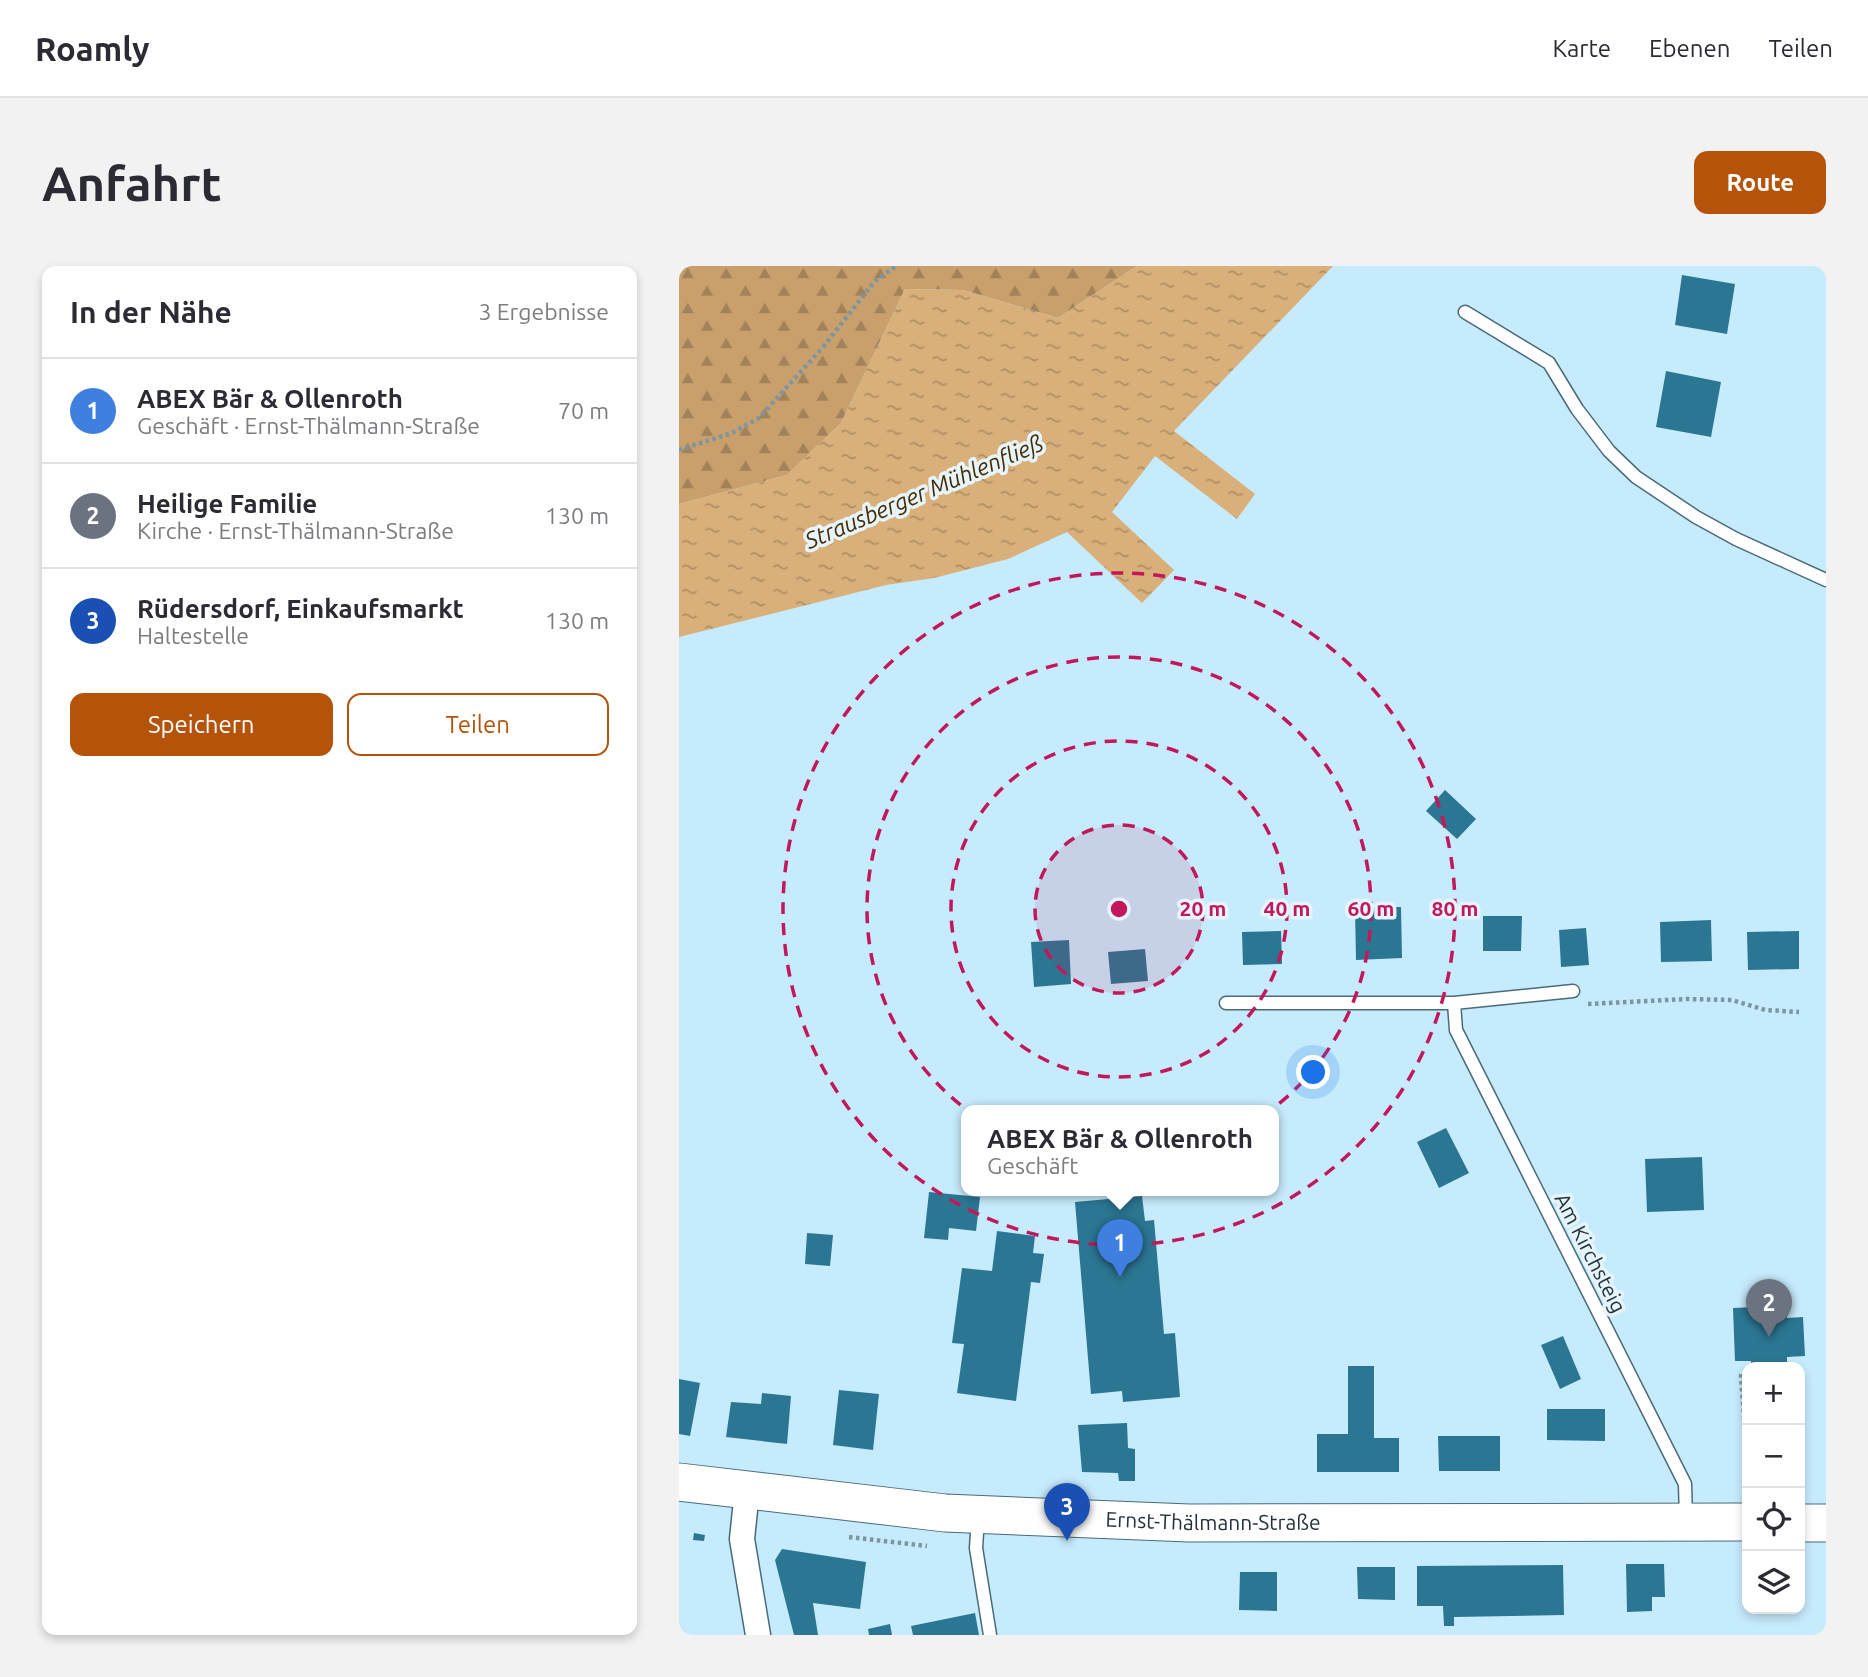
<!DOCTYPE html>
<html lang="de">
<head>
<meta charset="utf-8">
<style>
  :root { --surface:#fff; --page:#f2f2f3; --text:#2b2b33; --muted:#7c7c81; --line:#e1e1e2; --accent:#b45309 }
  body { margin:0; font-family:Ubuntu,sans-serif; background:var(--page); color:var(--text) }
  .controls { position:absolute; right:21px; bottom:21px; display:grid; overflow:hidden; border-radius:14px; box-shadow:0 4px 10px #0003 }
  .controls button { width:63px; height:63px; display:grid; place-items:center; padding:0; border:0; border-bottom:2px solid var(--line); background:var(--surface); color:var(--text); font:35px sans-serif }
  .you { position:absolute; left:635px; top:807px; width:24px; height:24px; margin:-18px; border:5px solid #fff; border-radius:50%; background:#1a73e8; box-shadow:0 0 0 10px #1a73e833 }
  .badge { display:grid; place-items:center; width:46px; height:46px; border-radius:50%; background:var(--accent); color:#fff; font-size:23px; font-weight:700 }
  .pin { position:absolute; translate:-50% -58px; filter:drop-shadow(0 2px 4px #0008) }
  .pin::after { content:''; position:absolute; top:37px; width:24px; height:21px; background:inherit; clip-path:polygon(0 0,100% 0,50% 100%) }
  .popup { position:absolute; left:282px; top:839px; width:318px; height:91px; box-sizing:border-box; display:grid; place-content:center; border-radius:14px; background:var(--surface); filter:drop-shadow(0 2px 5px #0005); font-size:23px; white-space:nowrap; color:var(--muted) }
  .popup b { font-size:26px; color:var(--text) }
  .popup::after { content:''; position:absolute; left:50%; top:100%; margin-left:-14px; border:14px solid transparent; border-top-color:var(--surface) }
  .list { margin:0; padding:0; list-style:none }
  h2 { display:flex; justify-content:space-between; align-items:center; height:91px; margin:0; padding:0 28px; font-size:30px }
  h2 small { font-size:23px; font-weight:400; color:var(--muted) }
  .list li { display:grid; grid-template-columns:46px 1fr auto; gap:21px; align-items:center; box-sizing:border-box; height:105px; padding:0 28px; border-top:2px solid var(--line) }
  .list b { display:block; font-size:26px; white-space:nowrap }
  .list p { margin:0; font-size:23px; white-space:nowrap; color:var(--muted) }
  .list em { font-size:23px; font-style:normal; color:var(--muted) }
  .actions { display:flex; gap:14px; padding:21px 28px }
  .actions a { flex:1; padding:16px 0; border:2px solid var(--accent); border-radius:14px; text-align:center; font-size:24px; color:var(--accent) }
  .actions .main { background:var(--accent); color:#fff }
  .icon { flex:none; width:38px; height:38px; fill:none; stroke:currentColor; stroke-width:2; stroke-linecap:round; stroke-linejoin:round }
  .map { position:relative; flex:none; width:1147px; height:1369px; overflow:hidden; border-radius:14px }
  header { display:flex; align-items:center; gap:42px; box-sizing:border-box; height:98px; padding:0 35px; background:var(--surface); border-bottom:2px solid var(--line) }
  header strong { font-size:33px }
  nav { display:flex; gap:38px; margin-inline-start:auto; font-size:24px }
  .intro { display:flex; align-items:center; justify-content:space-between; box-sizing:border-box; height:168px; padding:0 42px }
  h1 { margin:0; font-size:49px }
  .button { padding:18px 32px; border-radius:14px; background:var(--accent); color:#fff; font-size:24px; font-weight:700 }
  main { display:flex; gap:42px; padding:0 42px }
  aside { flex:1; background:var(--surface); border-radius:14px; box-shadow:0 4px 10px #0003 }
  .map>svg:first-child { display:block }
</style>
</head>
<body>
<header>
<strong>Roamly</strong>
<nav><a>Karte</a><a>Ebenen</a><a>Teilen</a></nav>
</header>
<div class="intro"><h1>Anfahrt</h1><a class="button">Route</a></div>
<main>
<aside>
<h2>In der Nähe<small>3 Ergebnisse</small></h2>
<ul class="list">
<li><span class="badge" style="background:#3f7fe0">1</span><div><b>ABEX Bär &amp; Ollenroth</b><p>Geschäft · Ernst-Thälmann-Straße</p></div><em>70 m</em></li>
<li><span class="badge" style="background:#6b7280">2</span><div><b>Heilige Familie</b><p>Kirche · Ernst-Thälmann-Straße</p></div><em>130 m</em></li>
<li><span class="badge" style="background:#1a4fb4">3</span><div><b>Rüdersdorf, Einkaufsmarkt</b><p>Haltestelle</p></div><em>130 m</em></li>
</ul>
<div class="actions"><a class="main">Speichern</a><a>Teilen</a></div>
</aside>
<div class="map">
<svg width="1147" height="1369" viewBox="0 0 1147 1369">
  <defs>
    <pattern id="forest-firs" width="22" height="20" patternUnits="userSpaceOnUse" patternTransform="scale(1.75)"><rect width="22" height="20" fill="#c99f6b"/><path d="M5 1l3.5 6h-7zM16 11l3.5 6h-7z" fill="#a38259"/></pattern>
    <pattern id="water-ripples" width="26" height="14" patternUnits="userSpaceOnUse" patternTransform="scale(1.75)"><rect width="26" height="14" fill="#d9af7a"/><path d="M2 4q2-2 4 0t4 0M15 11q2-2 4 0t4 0" fill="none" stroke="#b08f65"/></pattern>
  </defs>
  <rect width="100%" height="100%" fill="#c6ebfc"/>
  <path fill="url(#forest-firs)" d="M0,0H458L379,52L284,24L226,23L162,157L108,209L0,238Z"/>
  <path fill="url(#water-ripples)" d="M458,0H654L495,165L576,228L558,253L476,190L433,246L495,304L463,337L388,266L329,293L255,312L207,319L0,371V238L108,209L162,157L226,23L284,24L379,52Z"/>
  <path fill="#2b7692" d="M1003,9L1056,18L1048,68L996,59Z
    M987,105L1042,116L1032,171L977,161Z
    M766,524L797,553L778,573L747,545Z
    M722,641L723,692L677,694L676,642Z
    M804,650H843L842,685H804Z
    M1032,654L1033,695L982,696L981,656Z
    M907,662L910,699L882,701L880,664Z
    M602,665L603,698L564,699L563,666Z
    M1120,665V703L1069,704L1068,666Z
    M390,674L392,718L355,721L352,676Z
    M466,683L469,715L432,718L429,686Z
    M767,862L790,907L760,922L738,876Z
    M1023,891L1025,944L968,946L966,893Z
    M250,926L301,931L297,965L270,962L269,974L245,972Z
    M463,930L466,955L475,954L485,1068L496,1067L501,1131L444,1136L443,1125L412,1128L396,936Z
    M318,965L356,970L354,987L365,988L361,1017L352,1016L337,1135L278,1127L285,1078L273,1077L283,1002L313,1005Z
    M128,967L154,969L151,1000L126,998Z
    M1107,1027L1108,1052L1124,1051L1126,1090L1108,1091V1101H1072V1095H1056L1054,1042L1076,1041V1028Z
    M884,1070L902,1113L881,1123L862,1079Z
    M669,1100H695V1172H720V1206H638V1168H669Z
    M0,1113L21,1117L11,1170L0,1168Z
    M160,1124L200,1128L194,1184L154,1179Z
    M83,1127L112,1130L108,1178L47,1171L52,1136L82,1138Z
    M868,1143H926V1175L868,1174Z
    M448,1157L449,1182L456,1183V1215H440L439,1207L403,1206L399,1159Z
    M759,1170H821V1205H760Z
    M15,1267L26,1269L25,1275L14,1274Z
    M103,1283L187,1296L181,1343L134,1337L139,1369H115L96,1294Z
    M947,1298H985L986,1331H973V1345L948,1346Z
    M884,1299L885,1349L775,1351V1360H765L764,1340H738V1300Z
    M678,1301H716V1334L679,1333Z
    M561,1306H598V1345L560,1344Z
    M296,1347L300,1369H234L232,1360Z
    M211,1358L213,1369H190L189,1363Z"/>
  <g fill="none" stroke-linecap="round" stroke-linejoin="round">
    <defs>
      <path id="service" d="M786,46L870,97L898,143L930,185L957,211L1017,251L1057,273L1147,314
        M547,737H775L894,725
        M775,737L777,764L1006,1218L1007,1253
        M299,1252L297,1282L311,1369"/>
      <path id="minor" d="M68,1225L63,1273L79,1369"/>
      <g id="secondary">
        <path id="s1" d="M0,1216L266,1247L510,1257L1068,1256"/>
        <path d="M1121,1257H1147"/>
      </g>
    </defs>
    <use href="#service" stroke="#496b79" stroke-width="15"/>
    <use href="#minor" stroke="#496b79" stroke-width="27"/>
    <use href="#secondary" stroke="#496b79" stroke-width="39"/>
    <path stroke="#7b96a2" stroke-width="4.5" stroke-dasharray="3.5 3.5" stroke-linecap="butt" d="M0,184L53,167L80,152L145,80L195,16L217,0
      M909,738L1008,733L1053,734L1086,744L1120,746
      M1062,1108L1066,1166H1068
      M170,1271L248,1280"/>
    <use href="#service" stroke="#fff" stroke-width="12"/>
    <use href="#minor" stroke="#fff" stroke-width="24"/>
    <use href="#secondary" stroke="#fff" stroke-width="37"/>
  </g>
  <circle cx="440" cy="643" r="84" fill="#c2185b" fill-opacity=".12"/>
  <g fill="none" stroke="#c2185b" stroke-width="3.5" stroke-dasharray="12 9">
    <circle cx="440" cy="643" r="84"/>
    <circle cx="440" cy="643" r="168"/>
    <circle cx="440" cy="643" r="252"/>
    <circle cx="440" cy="643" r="336"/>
  </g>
  <g text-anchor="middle" stroke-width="7" stroke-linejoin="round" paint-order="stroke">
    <g font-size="21" fill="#243339" stroke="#e6f5fb">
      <text transform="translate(911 987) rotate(63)" y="7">Am Kirchsteig</text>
      <text dy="7" stroke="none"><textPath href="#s1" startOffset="536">Ernst-Thälmann-Straße</textPath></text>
    </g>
    <g font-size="23" font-style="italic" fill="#452900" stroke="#e6f5fb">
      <text transform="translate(245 226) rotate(-23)" y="8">Strausberger Mühlenfließ</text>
    </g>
  </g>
  <circle cx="440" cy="643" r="10" fill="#c2185b" stroke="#e6f5fb" stroke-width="3.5"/>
  <g font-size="21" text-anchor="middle" font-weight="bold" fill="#c2185b" stroke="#e6f5fb" stroke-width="7" stroke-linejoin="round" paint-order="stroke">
    <text x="524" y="650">20 m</text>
    <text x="608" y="650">40 m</text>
    <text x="692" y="650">60 m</text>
    <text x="776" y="650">80 m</text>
  </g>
</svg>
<div class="controls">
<button>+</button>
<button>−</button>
<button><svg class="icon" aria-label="locate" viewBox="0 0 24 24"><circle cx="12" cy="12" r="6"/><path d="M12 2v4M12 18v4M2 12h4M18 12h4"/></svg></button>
<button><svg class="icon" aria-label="layers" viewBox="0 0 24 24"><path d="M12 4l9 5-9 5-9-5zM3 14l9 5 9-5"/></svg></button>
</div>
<div class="you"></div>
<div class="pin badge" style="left:441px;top:1011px;background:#3f7fe0">1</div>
<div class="popup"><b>ABEX Bär &amp; Ollenroth</b>Geschäft</div>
<div class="pin badge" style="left:1090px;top:1071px;background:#6b7280">2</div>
<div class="pin badge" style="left:388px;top:1275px;background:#1a4fb4">3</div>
</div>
</main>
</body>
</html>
